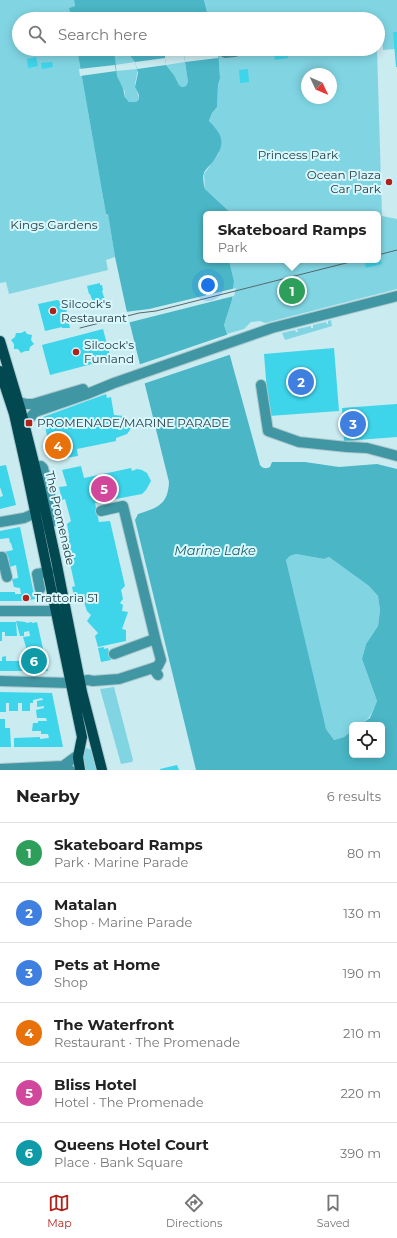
<!DOCTYPE html>
<html lang="en">
<head>
<meta charset="utf-8">
<style>
  :root { --surface:#fff; --page:#f2f2f2; --text:#222; --muted:#767676; --line:#e0e0e0; --accent:#b12119 }
  body { margin:0; font-family:Montserrat,sans-serif; background:var(--page); color:var(--text) }
  .controls { position:absolute; right:12px; bottom:12px; display:grid; overflow:hidden; border-radius:6px; box-shadow:0 2px 10px #0003 }
  .controls button { width:36px; height:36px; display:grid; place-items:center; padding:0; border:0; border-bottom:1px solid var(--line); background:var(--surface); color:var(--text); font:20px sans-serif }
  .compass { position:absolute; left:301px; top:68px; width:36px; height:36px; border-radius:50%; background:var(--surface); box-shadow:0 2px 10px #0003; rotate:134deg }
  .you { position:absolute; left:208px; top:285px; width:14px; height:14px; margin:-10px; border:3px solid #fff; border-radius:50%; background:#1a73e8; box-shadow:0 0 0 6px #1a73e833 }
  .badge { display:grid; place-items:center; width:26px; height:26px; border-radius:50%; background:var(--accent); color:#fff; font-size:13px; font-weight:700 }
  .pin { position:absolute; translate:-50% -50%; border:2px solid #fff; box-shadow:0 1px 4px #0006 }
  .popup { position:absolute; left:203px; top:211px; width:178px; height:52px; box-sizing:border-box; display:grid; place-content:center; border-radius:6px; background:var(--surface); filter:drop-shadow(0 1px 3px #0005); font-size:13px; white-space:nowrap; color:var(--muted) }
  .popup b { font-size:15px; color:var(--text) }
  .popup::after { content:''; position:absolute; left:50%; top:100%; margin-left:-8px; border:8px solid transparent; border-top-color:var(--surface) }
  .list { margin:0; padding:0; list-style:none }
  h2 { display:flex; justify-content:space-between; align-items:center; height:52px; margin:0; padding:0 16px; font-size:17px }
  h2 small { font-size:13px; font-weight:400; color:var(--muted) }
  .list li { display:grid; grid-template-columns:26px 1fr auto; gap:12px; align-items:center; box-sizing:border-box; height:60px; padding:0 16px; border-top:1px solid var(--line) }
  .list b { display:block; font-size:15px; white-space:nowrap }
  .list p { margin:0; font-size:13px; white-space:nowrap; color:var(--muted) }
  .list em { font-size:13px; font-style:normal; color:var(--muted) }
  .icon { flex:none; width:22px; height:22px; fill:none; stroke:currentColor; stroke-width:2; stroke-linecap:round; stroke-linejoin:round }
  .map { position:relative; flex:none; width:397px; height:770px; overflow:hidden }
  .search { position:absolute; background:var(--surface); box-shadow:0 2px 10px #0003; left:12px; right:12px; top:12px; height:44px; display:flex; align-items:center; gap:10px; box-sizing:border-box; padding:0 14px; border-radius:22px; color:var(--muted); font-size:15px }
  .sheet { height:412px; background:var(--surface) }
  nav { display:flex; justify-content:space-around; align-items:center; box-sizing:border-box; height:56px; border-top:1px solid var(--line); background:var(--surface); font-size:11px; color:var(--muted) }
  nav a { display:grid; justify-items:center; gap:2px }
  nav .on { color:var(--accent) }
  .map>svg:first-child { display:block }
</style>
</head>
<body>
<div class="map">
<svg width="397" height="770" viewBox="0 0 397 770">
  <rect width="100%" height="100%" fill="#caebf0"/>
  <path fill="#81d5e3" fill-rule="evenodd" d="M0,0H74L75,6L69,8L71,19H19V49H77L106,214L108,213L115,257L106,260L108,270L9,294L6,282L0,283Z
    M204,0H397V32H394L395,49L383,50L382,36H378V19H212L208,16Z
    M113,49H125L135,62L115,65V52Z
    M218,49H377L382,216L397,219V289L265,323L260,321L251,322L244,329L227,334L224,325L232,300L234,281L229,260H378V214H232L205,189L204,174L219,153L216,129L209,122L212,113L217,107L218,85L220,78ZM307,74H331V98H307Z
    M185,62L188,82L186,86L182,87L179,85L174,75L166,65Z
    M137,69C138,75 135,80 135,86C136,91 139,94 139,99L136,102H129L124,96L125,92L120,84L116,71Z
    M331,320L332,326L285,340L282,333L295,330L296,332H298L297,329L311,326V328H313V325L326,322L327,324H328V321Z
    M296,554L324,559L329,557L369,586L378,596L380,610L378,626L366,644L362,659L377,701C371,714 369,725 352,725V731L344,737L334,740L326,729L322,716L286,560L290,556Z
    M114,687L133,760L132,762L121,764L100,689Z
    M87,748L93,751L98,770H85L82,760L84,750Z"/>
  <path fill="#4ab6c6" fill-rule="evenodd" d="M74,0H204L208,16L212,19H71L69,8L75,6Z
    M77,49H113C115,52 116,69 117,75C119,82 125,89 124,96L129,102H136L139,99V95L135,87L138,73L135,62L125,49H166L165,58L166,65L174,75L179,85L182,87L186,86L188,82L183,49H218L220,78L218,85L217,107L212,113L209,121C225,137 225,145 212,163C209,166 205,170 204,173C202,177 204,185 205,189L232,214H206V260H229L234,281L232,300L224,325L227,334V345L260,465C263,469 266,469 270,467L272,462H305L339,467L377,464L397,469V770H196L135,520L138,514C157,508 168,505 169,482L126,308L115,257L108,214H106ZM296,554L324,559L329,557L369,586L378,596L380,610L378,626L366,644L362,659L377,701L370,718L360,725H382V755H352V731L344,737L334,740L326,729L286,560L290,556Z"/>
  <path fill="#caebf0" d="M218,51V58L185,62L184,55Z
    M165,58L166,65L137,69L135,62Z
    M115,65L116,71L80,76L79,69Z
    M236,288L234,296L127,323L125,312L149,309Z
    M229,334V345L232,354L143,384L138,365Z"/>
  <path fill="#3ed4ea" d="M393,32H397V67H396Z
    M271,49H287L288,58L275,60L273,51H271Z
    M36,57L38,66L28,68L27,59Z
    M52,62L53,67L42,69L41,63Z
    M248,69L249,82L240,83L239,70Z
    M380,259L382,264L366,268L365,263Z
    M100,283V285H102L103,290L102,291L105,300L95,303L93,302L90,294H89L87,286Z
    M57,300L62,302L65,304L70,328H62V327L45,331L38,304Z
    M103,329L111,359L50,375L42,345Z
    M25,331L27,334L32,335L31,340L34,344L30,347L29,351H25L21,353L18,349H14V344L11,340L15,337L16,333H21Z
    M334,348L339,411L269,416L264,354Z
    M106,394L107,398L111,397L114,415L124,416L129,420L131,425L130,430L127,434L116,438V441L77,449L78,456L59,459L58,452L51,454L43,417Z
    M397,404V437L344,441L342,408Z
    M6,465L16,505L0,509V497L3,496L0,487V466Z
    M81,466L84,478L131,468L132,471L137,469L142,470L147,473L151,481L146,490L142,494L95,503L99,522L110,521L125,586L121,590L123,599L120,603L123,605L122,611L128,612L122,629L126,630V641L98,647L95,636L98,633L87,621L91,615L87,611L83,599L85,594L74,596L72,587L75,586L67,550L70,549L68,536L69,535L67,524L71,521L65,499L62,500L59,487L67,486L62,470Z
    M20,527L35,599L23,601H0V592H15V594H21L20,588L14,587L12,579L18,578L16,565L10,567L8,556L5,557L4,552L13,550L11,543H10L9,538L0,539V531Z
    M16,621L26,622V623L32,622V623L37,622L48,671H0V661H2V657L6,656V661H23V659H26V661L31,660V652H25L26,647L23,637L30,636L29,631L24,632V636H20Z
    M0,622H16L17,636H5V632H2V641H0Z
    M104,647V649L108,648L111,660L101,662L98,648Z
    M0,692L52,693L63,747H14V738L40,737V739L49,738L48,734H41V731H32L33,723H38V721H47L46,718H37L36,710L44,708V706L37,707V701L43,700L42,698L33,700V703H30V711H22V703H18V711H9V703H6V712H0Z
    M0,719H5V728H10L11,747H0Z
    M177,765L179,770H160V769Z"/>
  <g fill="none" stroke-linecap="round" stroke-linejoin="round">
    <defs>
      <path id="minor" d="M225,53L235,52
        M261,385L268,431L299,442L347,447L367,448L397,456
        M16,408L19,402L26,404H33L83,389
        M25,427L29,419L35,412L87,394L114,383L272,328L397,296
        M26,468L41,466L43,468L55,515C53,522 50,525 42,527
        M101,511L123,506L156,642
        M0,522L24,518L43,510
        M0,557H2L7,577
        M40,589L37,574L49,572
        M0,611H56L64,609
        M114,654L152,640L156,642L161,660L158,666L153,668
        M0,681L70,683L88,680L93,681L119,679L153,668L158,675
        M63,766L78,755
        M0,769L63,766L70,770"/>
      <path id="major" d="M0,341L21,411L40,487L56,560L82,692L102,770
        M0,371L14,414L26,468L82,737L78,757L80,770"/>
    </defs>
    <use href="#minor" stroke="#abc8cc" stroke-width="12"/>
    <use href="#major" stroke="#abc8cc" stroke-width="12"/>
    <use href="#minor" stroke="#4196a3" stroke-width="10"/>
    <use href="#major" stroke="#014850" stroke-width="10"/>
    <path stroke="#55686b" stroke-width="1" d="M378,255L397,250
      M80,328L139,313L156,311L358,260"/>
  </g>
  <g fill="#b12119" stroke="#d7f8fe" stroke-width="1.5">
    <circle cx="389" cy="182" r="4"/>
    <circle cx="53" cy="311" r="4"/>
    <circle cx="76" cy="352" r="4"/>
    <rect x="25" y="419" width="8" height="8" rx="2"/>
    <circle cx="26" cy="598" r="4"/>
  </g>
  <g text-anchor="middle" stroke-width="4" stroke-linejoin="round" paint-order="stroke">
    <g font-size="12" fill="#263e42" stroke="#d7f8fe">
      <text x="298" y="159">Princess Park</text>
      <text x="54" y="229">Kings Gardens</text>
    </g>
    <g font-size="12" fill="#2d3a3d" stroke="#d7f8fe" text-anchor="start">
      <text x="381" y="179" text-anchor="end">Ocean Plaza<tspan x="381" dy="14">Car Park</tspan></text>
      <text x="61" y="308">Silcock's<tspan x="61" dy="14">Restaurant</tspan></text>
      <text x="84" y="349">Silcock's<tspan x="84" dy="14">Funland</tspan></text>
      <text x="37" y="427">PROMENADE/MARINE PARADE</text>
      <text x="34" y="602">Trattoria 51</text>
    </g>
    <g font-size="12" fill="#2d3a3d" stroke="#d7f8fe">
      <text transform="translate(60 518) rotate(77)" y="4">The Promenade</text>
    </g>
    <g font-size="13" font-style="italic" fill="#215d66" stroke="#d7f8fe">
      <text x="215" y="555">Marine Lake</text>
    </g>
  </g>
</svg>
<div class="controls">
<button><svg class="icon" aria-label="locate" viewBox="0 0 24 24"><circle cx="12" cy="12" r="6"/><path d="M12 2v4M12 18v4M2 12h4M18 12h4"/></svg></button>
</div>
<svg class="compass" viewBox="-18 -18 36 36"><path d="M0-13l5 13h-10z" fill="#e53935"/><path d="M0 13l5-13h-10z" fill="#767676"/></svg>
<div class="you"></div>
<div class="pin badge" style="left:292px;top:291px;background:#2e9e5b">1</div>
<div class="popup"><b>Skateboard Ramps</b>Park</div>
<div class="pin badge" style="left:301px;top:382px;background:#3f7fe0">2</div>
<div class="pin badge" style="left:353px;top:424px;background:#3f7fe0">3</div>
<div class="pin badge" style="left:58px;top:446px;background:#e8710a">4</div>
<div class="pin badge" style="left:104px;top:489px;background:#d1479c">5</div>
<div class="pin badge" style="left:34px;top:661px;background:#0f9aa8">6</div>
<div class="search"><svg class="icon" aria-label="search" viewBox="0 0 24 24"><circle cx="10" cy="10" r="6"/><path d="M15 15l6 6"/></svg>Search here</div>
</div>
<section class="sheet">
<h2>Nearby<small>6 results</small></h2>
<ul class="list">
<li><span class="badge" style="background:#2e9e5b">1</span><div><b>Skateboard Ramps</b><p>Park · Marine Parade</p></div><em>80 m</em></li>
<li><span class="badge" style="background:#3f7fe0">2</span><div><b>Matalan</b><p>Shop · Marine Parade</p></div><em>130 m</em></li>
<li><span class="badge" style="background:#3f7fe0">3</span><div><b>Pets at Home</b><p>Shop</p></div><em>190 m</em></li>
<li><span class="badge" style="background:#e8710a">4</span><div><b>The Waterfront</b><p>Restaurant · The Promenade</p></div><em>210 m</em></li>
<li><span class="badge" style="background:#d1479c">5</span><div><b>Bliss Hotel</b><p>Hotel · The Promenade</p></div><em>220 m</em></li>
<li><span class="badge" style="background:#0f9aa8">6</span><div><b>Queens Hotel Court</b><p>Place · Bank Square</p></div><em>390 m</em></li>
</ul>
</section>
<nav>
<a class="on"><svg class="icon" aria-label="map" viewBox="0 0 24 24"><path d="M3 6l6-2 6 2 6-2v14l-6 2-6-2-6 2zM9 4v14M15 6v14"/></svg>Map</a>
<a><svg class="icon" aria-label="directions" viewBox="0 0 24 24"><path d="M12 3l9 9-9 9-9-9zM9 14v-3h6M13 9l2 2-2 2"/></svg>Directions</a>
<a><svg class="icon" aria-label="saved" viewBox="0 0 24 24"><path d="M7 4h10v16l-5-4-5 4z"/></svg>Saved</a>
</nav>
</body>
</html>
